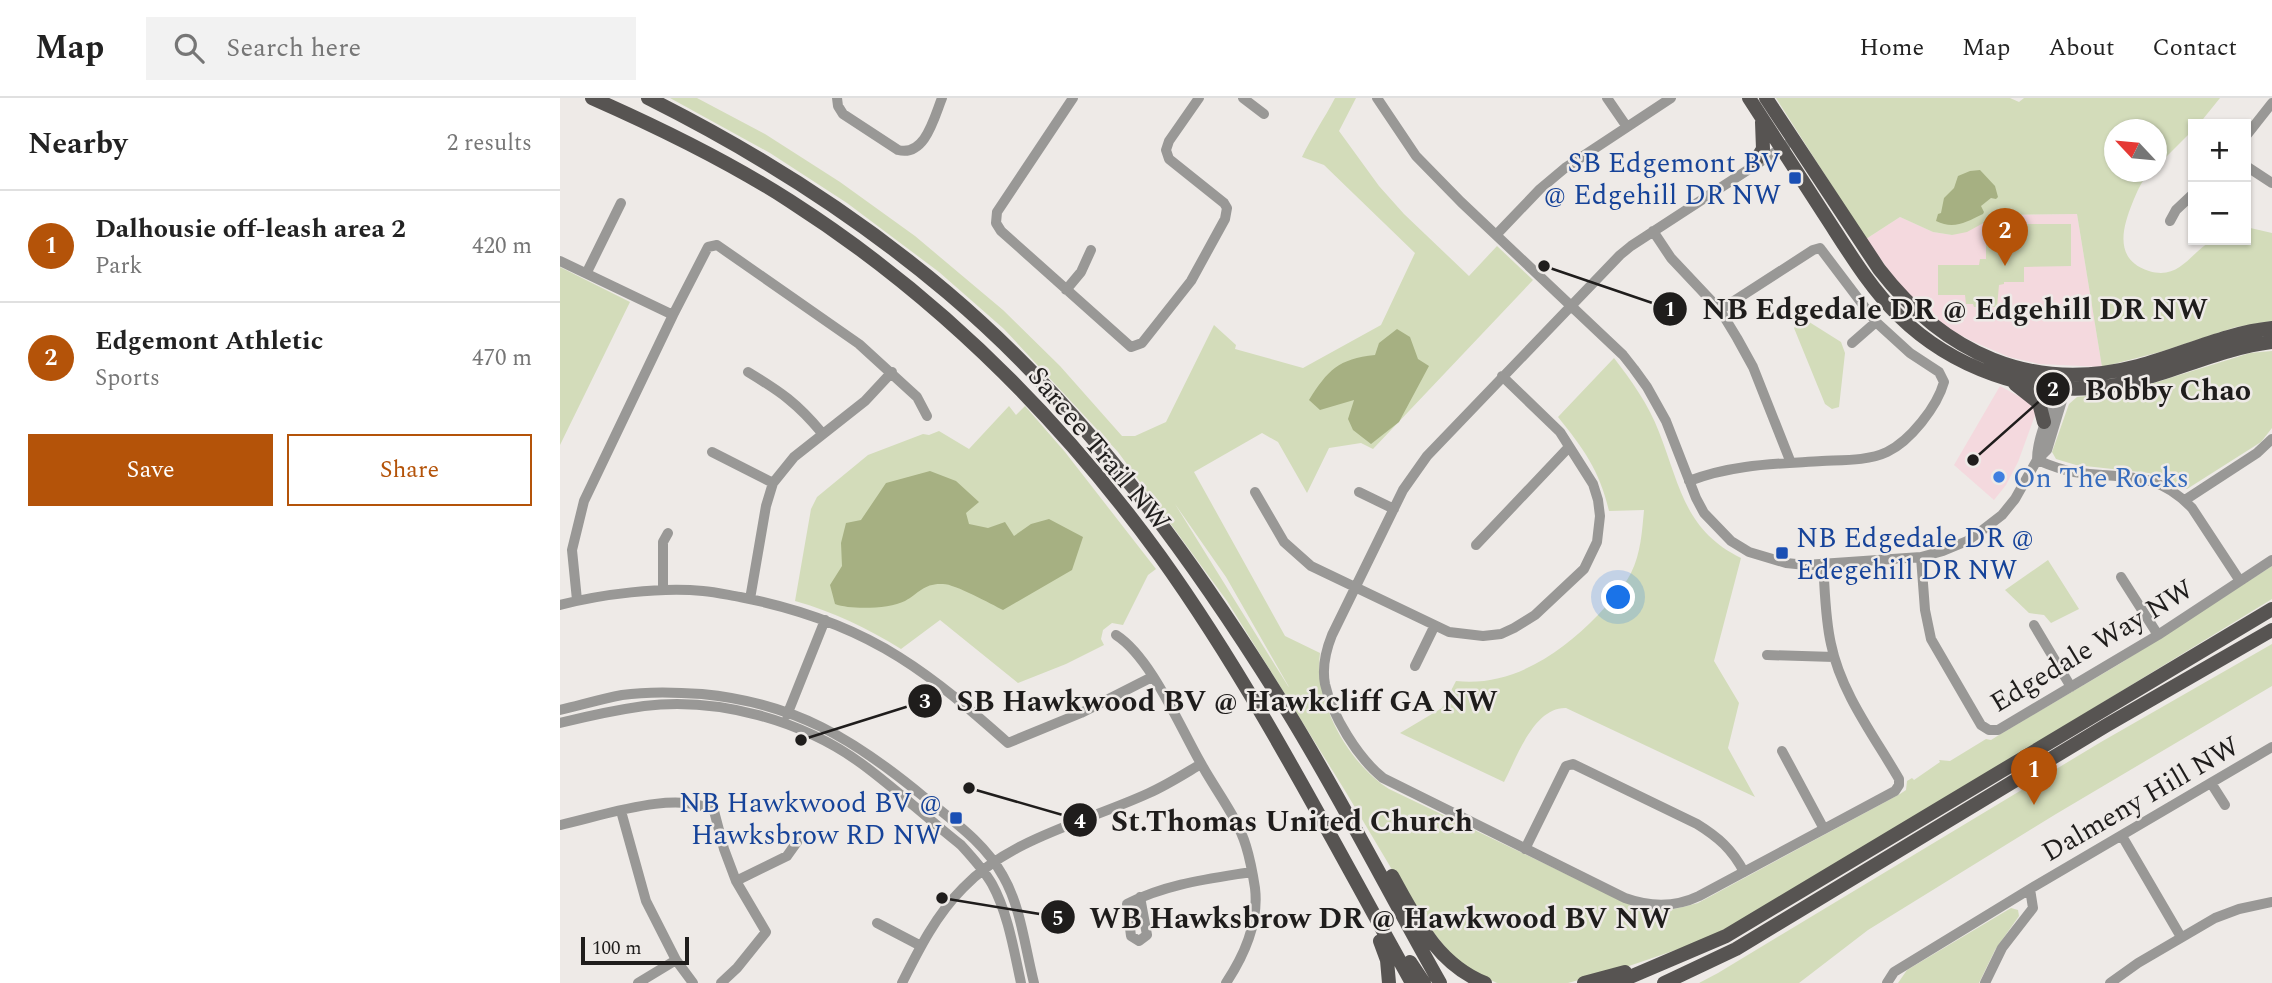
<!DOCTYPE html>
<html lang="en">
<head>
<meta charset="utf-8">
<style>
  :root { --surface:#fff; --page:#f2f2f2; --text:#222; --muted:#767676; --line:#e0e0e0; --accent:#b45309 }
  body { margin:0; font-family:Spectral,serif; background:var(--page); color:var(--text) }
  .controls { position:absolute; right:21px; top:21px; display:grid; overflow:hidden; border-radius:0px; box-shadow:0 2px 5px #0004 }
  .controls button { width:63px; height:63px; display:grid; place-items:center; padding:0; border:0; border-bottom:2px solid var(--line); background:var(--surface); color:var(--text); font:35px sans-serif }
  .compass { position:absolute; left:1544px; top:21px; width:63px; height:63px; border-radius:50%; background:var(--surface); box-shadow:0 2px 5px #0004; rotate:296deg }
  .scale { position:absolute; left:21px; bottom:18px; width:108px; box-sizing:border-box; padding-left:7px; border:4px solid #1f1d1c; border-top:0; font-size:19px; line-height:24px; white-space:nowrap; color:#1f1d1c; -webkit-text-stroke:5px #eeeae7; paint-order:stroke }
  .you { position:absolute; left:1059px; top:500px; width:24px; height:24px; margin:-18px; border:5px solid #fff; border-radius:50%; background:#1a73e8; box-shadow:0 0 0 10px #1a73e833 }
  .badge { display:grid; place-items:center; width:46px; height:46px; border-radius:50%; background:var(--accent); color:#fff; font-size:23px; font-weight:700 }
  .pin { position:absolute; translate:-50% -58px; filter:drop-shadow(0 2px 4px #0008) }
  .pin::after { content:''; position:absolute; top:37px; width:24px; height:21px; background:inherit; clip-path:polygon(0 0,100% 0,50% 100%) }
  .list { margin:0; padding:0; list-style:none }
  h2 { display:flex; justify-content:space-between; align-items:center; height:91px; margin:0; padding:0 28px; font-size:30px }
  h2 small { font-size:23px; font-weight:400; color:var(--muted) }
  .list li { display:grid; grid-template-columns:46px 1fr auto; gap:21px; align-items:center; box-sizing:border-box; height:112px; padding:0 28px; border-top:2px solid var(--line) }
  .list b { display:block; font-size:26px; white-space:nowrap }
  .list p { margin:0; font-size:23px; white-space:nowrap; color:var(--muted) }
  .list em { font-size:23px; font-style:normal; color:var(--muted) }
  .actions { display:flex; gap:14px; padding:21px 28px }
  .actions a { flex:1; padding:16px 0; border:2px solid var(--accent); border-radius:0px; text-align:center; font-size:24px; color:var(--accent) }
  .actions .main { background:var(--accent); color:#fff }
  .icon { flex:none; width:38px; height:38px; fill:none; stroke:currentColor; stroke-width:2; stroke-linecap:round; stroke-linejoin:round }
  .map { position:relative; flex:none; width:1712px; height:885px; overflow:hidden }
  header { display:flex; align-items:center; gap:42px; box-sizing:border-box; height:98px; padding:0 35px; background:var(--surface); border-bottom:2px solid var(--line) }
  header strong { font-size:33px }
  nav { display:flex; gap:38px; margin-inline-start:auto; font-size:24px }
  .search { width:490px; height:63px; background:var(--page); display:flex; align-items:center; gap:18px; box-sizing:border-box; padding:0 24px; border-radius:0px; color:var(--muted); font-size:26px }
  main { display:flex }
  aside { flex:1; background:var(--surface) }
  .map>svg:first-child { display:block }
</style>
</head>
<body>
<header>
<strong>Map</strong>
<div class="search"><svg class="icon" aria-label="search" viewBox="0 0 24 24"><circle cx="10" cy="10" r="6"/><path d="M15 15l6 6"/></svg>Search here</div>
<nav><a>Home</a><a>Map</a><a>About</a><a>Contact</a></nav>
</header>
<main>
<aside>
<h2>Nearby<small>2 results</small></h2>
<ul class="list">
<li><span class="badge">1</span><div><b>Dalhousie off-leash area 2</b><p>Park</p></div><em>420 m</em></li>
<li><span class="badge">2</span><div><b>Edgemont Athletic</b><p>Sports</p></div><em>470 m</em></li>
</ul>
<div class="actions"><a class="main">Save</a><a>Share</a></div>
</aside>
<div class="map">
<svg width="1712" height="885" viewBox="0 0 1712 885">
  <rect width="100%" height="100%" fill="#eeeae7"/>
  <path fill="#f4d9de" d="M1517,116L1542,269L1479,266L1449,259L1412,243L1391,232L1358,206L1339,186L1306,141L1340,119L1373,134L1392,137L1438,117Z
    M1440,288L1478,309L1458,364L1446,387L1434,402L1394,367Z"/>
  <path fill="#d3dcba" fill-rule="evenodd" d="M110,0H137L205,36L280,84L355,138L443,212L500,268L562,338H575L606,324L654,227L676,247L675,251L743,270L821,227L855,155L764,67L742,59C752,38 764,21 775,0H796L779,33L819,88L844,116L909,178L937,148L973,182L813,351L801,345L769,350L747,395L718,344L702,335L634,374L725,538L760,555C754,604 788,665 829,691L1077,810C1101,814 1114,812 1138,805L1340,696L1346,692L1347,683L1352,680L1354,682L1380,664L1379,662L1390,663L1426,641L1431,642L1439,637L1561,565L1712,468V501L1223,800L1142,843L1069,868L1008,885H937L901,868L859,817L784,691L667,503L558,354L444,231L379,174L287,105L210,55ZM615,406L666,479L729,589L728,588Z
    M1216,0H1450L1459,4L1464,0H1660L1639,26H1633V32L1597,68L1596,32H1554V74H1590C1581,83 1577,94 1572,106C1562,131 1554,162 1589,173C1621,183 1631,152 1654,142C1662,139 1677,142 1686,142V129L1712,135V223L1676,229L1600,254L1542,269L1517,116L1438,117L1407,134L1392,137L1373,134L1340,119L1306,141Z
    M1426,126H1511V168L1464,169V184H1444V186L1439,187L1437,209H1414L1413,206H1406L1405,197H1378V167H1419L1420,161H1426Z
    M0,169L70,204L0,347Z
    M1246,222L1281,244L1285,255L1279,309L1272,311L1265,306L1234,230L1236,227Z
    M1712,253V330L1701,344L1627,391L1589,375L1516,367L1496,361L1492,354L1509,306L1517,299L1565,294L1690,255Z
    M1054,260C1071,282 1089,307 1099,334C1120,387 1124,432 1181,460L1154,563L1179,605L1168,650L1195,699L1006,610C974,609 957,659 944,684L840,635L882,610L896,583C952,589 1000,556 1038,517C1050,504 1063,491 1071,475C1081,455 1082,433 1084,412L1049,413C1040,373 1023,350 998,319Z
    M449,308L456,317L465,308L505,354L596,471L588,477L563,527L552,525L543,532L541,541L544,547L506,566L458,585L380,522L341,551C307,530 274,514 235,503L251,411L257,399L308,357L363,336L369,337L379,333L409,351Z
    M1488,462L1519,511L1491,525L1484,517L1469,515L1445,492Z
    M1712,546V588L1496,716L1308,832L1239,885H1139L1158,875L1541,644Z
    M1451,810L1458,812L1459,818L1435,852L1419,885H1338L1347,872Z"/>
  <path fill="#a6b082" d="M1420,72L1435,88L1438,99L1436,101L1431,100L1421,108L1424,114L1423,116C1406,124 1394,132 1376,123L1378,116L1381,115L1384,100L1394,90L1398,78L1410,73Z
    M837,231L850,239L858,261L869,268L839,324L811,346L793,332L788,321L794,302L760,312L749,302C768,272 778,261 815,257L819,245Z
    M370,373L396,383L419,404L406,415L409,426L428,430L445,424L454,438L471,426L489,421L523,439L512,472L443,512C431,506 395,486 383,486C364,485 359,495 345,503C329,511 291,512 275,506L270,487L282,468L281,445L286,425L301,422L326,385Z"/>
  <g fill="none" stroke-linecap="round" stroke-linejoin="round">
    <path stroke="#999896" stroke-width="10" d="M277,0L278,8L283,16L338,52C365,59 374,20 382,0
      M513,0L437,114L436,125L441,133L571,249L582,245L631,183L665,121L667,110L664,105L609,61L606,52L609,43L639,0
      M683,0L704,16
      M817,0L856,58L901,104L1063,257L1074,271L1087,289L1106,323L1136,400L1144,415L1171,443L1189,454L1226,465L1246,467L1361,459L1383,453L1407,443L1420,434L1442,417L1455,401L1477,362L1487,352L1507,286
      M1047,0L1067,29
      M1686,38L1712,5
      M1226,47L1071,148L1060,157L867,358L843,392L772,537C766,552 762,570 765,586C772,618 798,660 823,680L1065,800C1090,809 1114,810 1139,798L1335,693L1339,687V681C1314,638 1281,595 1271,546C1265,520 1265,492 1263,465
      M1686,68L1712,85
      M1610,123L1616,112L1633,96
      M1093,133L1111,160L1160,212L1177,240L1193,269L1231,365
      M936,137L980,91L1005,70L1111,0
      M0,163L113,217
      M27,174L61,105
      M506,192L521,174L531,152
      M1292,245L1316,224
      M188,274C221,294 237,305 262,335
      M152,354L213,385
      M1477,362C1489,367 1501,372 1514,374C1562,382 1594,370 1632,410L1680,483
      M1477,362C1477,335 1494,311 1495,284
      M1129,383C1173,366 1216,366 1262,363C1283,362 1308,363 1327,354C1350,343 1377,309 1384,284L1379,274L1350,255L1316,224L1260,150L1253,152L1160,212
      M695,394L724,444L751,468L889,534L923,538L941,536L954,530L975,517L1024,471L1037,444L1040,418L1038,402L1033,386L1000,334L942,278
      M799,394L834,411
      M1625,402L1697,355L1712,341
      M916,447L1009,349
      M1361,459L1365,512L1371,541L1421,627L1429,632H1438L1598,537L1712,462
      M1561,479L1598,537
      M103,492V444L108,435
      M190,501L206,408L213,385L234,359L305,303L332,274
      M17,502L12,452L24,403L113,217L148,149L157,147L299,246L357,299L367,318
      M0,507C42,496 100,489 143,493C155,494 168,497 180,499C236,510 290,528 339,559C379,584 413,614 448,645L521,615L592,579
      M1474,527L1511,589
      M556,537C592,560 621,632 643,669C657,694 678,721 686,748C690,761 693,777 695,790C699,824 684,858 666,885
      M1207,557L1274,559
      M855,568L874,529
      M0,612C21,607 41,601 62,597C89,593 115,594 142,596C235,605 294,641 364,699C393,723 425,745 443,778C461,809 465,850 474,885
      M227,617L265,522
      M0,625C28,618 56,612 84,608C158,599 242,622 302,666C336,691 368,721 401,747C412,759 424,772 432,786C448,815 454,853 461,885
      M1222,653L1264,731
      M1651,685L1665,707
      M61,713L86,803L116,862
      M0,727C42,718 116,691 154,713L164,751L176,783L206,834L177,870L161,885
      M1562,738L1621,839
      M965,751L1003,674L1006,668L1013,666L1137,726C1158,739 1172,751 1184,774
      M176,783L227,758L237,744
      M580,799L587,837L579,843L571,838L567,806C606,786 648,781 691,774
      M317,825L361,848
      M78,885L116,862L133,885
      M342,885C359,851 376,817 403,790C452,739 526,724 589,695C607,687 624,676 641,666
      M1327,885L1334,874L1470,791L1712,649
      M1425,885L1442,850L1473,810L1470,791
      M1550,885L1578,865L1655,820L1679,811L1712,804"/>
    <path stroke="#575452" stroke-width="14" d="M32,0C100,30 168,63 230,103C375,196 499,319 600,458C696,592 771,741 852,885
      M88,0C196,54 297,118 388,195C526,312 634,462 728,614C782,702 829,795 880,885
      M1189,0C1214,38 1239,77 1264,116C1287,151 1309,189 1339,218C1392,270 1470,298 1543,289C1601,282 1654,251 1712,244
      M1206,0L1319,171C1384,255 1471,296 1578,268C1623,256 1665,235 1712,230
      M1192,69L1203,51L1202,24
      M1455,286L1479,305L1484,324
      M832,778C856,821 877,866 925,885
      M820,843L827,862L829,885
      M850,864L864,885
      M1024,885L1065,874
      M1056,885L1166,838L1712,511
      M1104,885L1176,851L1547,627L1712,532"/>
  </g>
  <g fill="#1a4fb4" stroke="#eeeae7" stroke-width="2.5">
    <rect x="1228" y="73" width="14" height="14" rx="3.5"/>
    <rect x="1215" y="448" width="14" height="14" rx="3.5"/>
    <rect x="389" y="713" width="14" height="14" rx="3.5"/>
  </g>
  <circle fill="#3f7fe0" stroke="#eeeae7" stroke-width="2.5" cx="1439" cy="379" r="7"/>
  <g text-anchor="middle" stroke-width="5" stroke-linejoin="round" paint-order="stroke">
    <g font-size="28" fill="#164399" stroke="#eeeae7" text-anchor="end">
      <text x="1221" y="74">SB Edgemont BV<tspan x="1221" dy="32">@ Edgehill DR NW</tspan></text>
      <text x="1236" y="449" text-anchor="start">NB Edgedale DR @<tspan x="1236" dy="32">Edegehill DR NW</tspan></text>
      <text x="382" y="714">NB Hawkwood BV @<tspan x="382" dy="32">Hawksbrow RD NW</tspan></text>
    </g>
    <g font-size="28" fill="#1f1d1c" stroke="#eeeae7">
      <text transform="translate(540 350) rotate(50)" y="10">Sarcee Trail NW</text>
      <text transform="translate(1531 547) rotate(-31)" y="10">Edgedale Way NW</text>
      <text transform="translate(1580 700) rotate(-30)" y="10">Dalmeny Hill NW</text>
    </g>
    <g font-size="28" fill="#366cbe" stroke="#eeeae7" text-anchor="start">
      <text x="1453" y="389">On The Rocks</text>
    </g>
  </g>
  <path fill="none" stroke="#1f1d1c" stroke-width="2.5" d="M984 168L1110 211M1413 362L1493 291M241 642L365 603M409 690L520 722M382 800L498 819"/>
  <g fill="#1f1d1c" stroke="#eeeae7" stroke-width="2.5">
    <circle cx="984" cy="168" r="7"/>
    <circle cx="1413" cy="362" r="7"/>
    <circle cx="241" cy="642" r="7"/>
    <circle cx="409" cy="690" r="7"/>
    <circle cx="382" cy="800" r="7"/>
    <circle cx="1110" cy="211" r="18"/>
    <circle cx="1493" cy="291" r="18"/>
    <circle cx="365" cy="603" r="18"/>
    <circle cx="520" cy="722" r="18"/>
    <circle cx="498" cy="819" r="18"/>
  </g>
  <g font-size="21" text-anchor="middle" font-weight="bold" fill="#fff">
    <text x="1110" y="218">1</text>
    <text x="1493" y="298">2</text>
    <text x="365" y="610">3</text>
    <text x="520" y="730">4</text>
    <text x="498" y="827">5</text>
  </g>
  <g font-size="30" text-anchor="middle" font-weight="bold" fill="#1f1d1c" stroke="#eeeae7" stroke-width="5" stroke-linejoin="round" paint-order="stroke">
    <text x="1395" y="221">NB Edgedale DR @ Edgehill DR NW</text>
    <text x="1608" y="302">Bobby Chao</text>
    <text x="667" y="613">SB Hawkwood BV @ Hawkcliff GA NW</text>
    <text x="732" y="733">St.Thomas United Church</text>
    <text x="820" y="830">WB Hawksbrow DR @ Hawkwood BV NW</text>
  </g>
</svg>
<div class="controls">
<button>+</button>
<button>−</button>
</div>
<svg class="compass" viewBox="-18 -18 36 36"><path d="M0-13l5 13h-10z" fill="#e53935"/><path d="M0 13l5-13h-10z" fill="#767676"/></svg>
<div class="scale">100 m</div>
<div class="you"></div>
<div class="pin badge" style="left:1474px;top:707px">1</div>
<div class="pin badge" style="left:1445px;top:168px">2</div>
</div>
</main>
</body>
</html>
